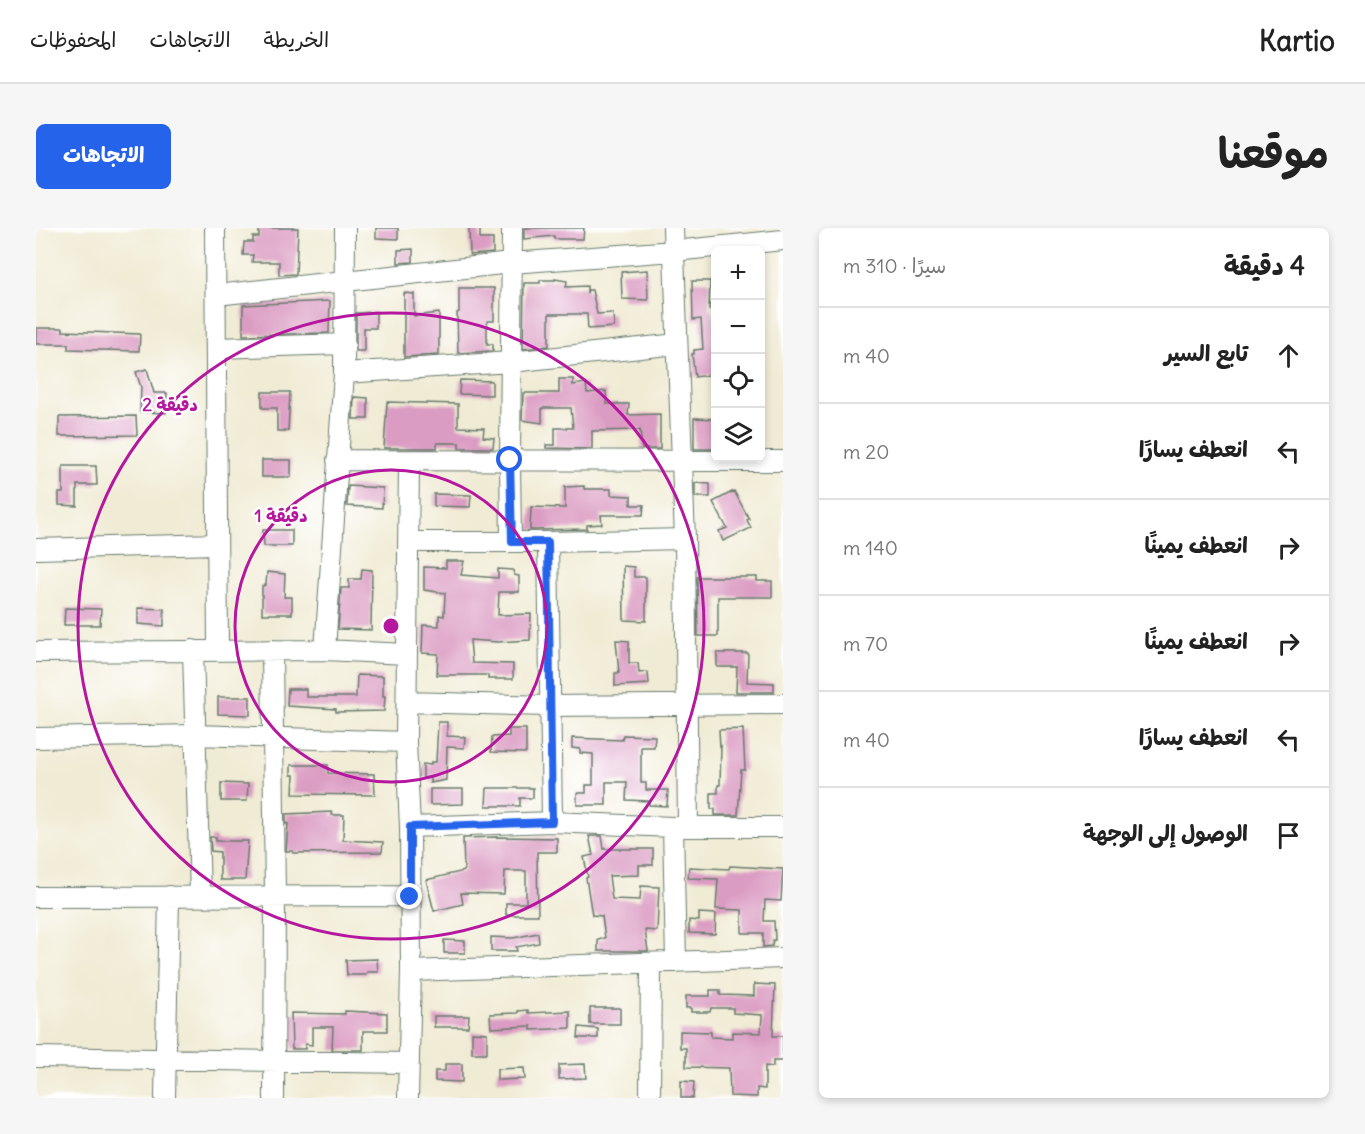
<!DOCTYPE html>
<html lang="ar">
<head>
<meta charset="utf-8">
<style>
  :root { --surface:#fff; --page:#f6f6f6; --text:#222; --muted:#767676; --line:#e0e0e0; --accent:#2563eb }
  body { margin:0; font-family:Delius,"Playpen Sans Arabic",sans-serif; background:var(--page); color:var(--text); direction:rtl }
  .controls { position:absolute; right:18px; top:18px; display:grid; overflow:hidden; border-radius:9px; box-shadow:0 3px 9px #0003 }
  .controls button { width:54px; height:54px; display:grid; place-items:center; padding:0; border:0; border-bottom:2px solid var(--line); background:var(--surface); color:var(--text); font:30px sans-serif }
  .stop { position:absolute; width:18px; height:18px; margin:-14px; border:4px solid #2563eb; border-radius:50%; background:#fff }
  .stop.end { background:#2563eb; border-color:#fff; box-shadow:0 2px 6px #0008 }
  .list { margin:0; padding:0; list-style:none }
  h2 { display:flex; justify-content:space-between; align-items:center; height:78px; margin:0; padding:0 24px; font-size:26px }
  h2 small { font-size:20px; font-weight:400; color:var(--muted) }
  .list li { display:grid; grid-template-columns:39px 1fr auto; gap:18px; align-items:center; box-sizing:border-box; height:96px; padding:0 24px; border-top:2px solid var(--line) }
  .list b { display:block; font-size:22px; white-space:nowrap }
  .list em { font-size:20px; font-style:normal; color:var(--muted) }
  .icon { flex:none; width:33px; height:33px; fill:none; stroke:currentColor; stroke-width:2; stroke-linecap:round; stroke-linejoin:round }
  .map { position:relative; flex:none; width:747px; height:870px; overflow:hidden; direction:ltr; border-radius:9px }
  header { display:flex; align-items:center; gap:36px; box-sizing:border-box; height:84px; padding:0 30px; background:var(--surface); border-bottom:2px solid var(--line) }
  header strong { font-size:28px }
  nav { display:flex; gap:33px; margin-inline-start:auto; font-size:21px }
  .intro { display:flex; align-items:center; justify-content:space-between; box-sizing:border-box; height:144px; padding:0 36px }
  h1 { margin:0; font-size:42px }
  .button { padding:15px 27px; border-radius:9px; background:var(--accent); color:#fff; font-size:21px; font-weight:700 }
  main { display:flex; gap:36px; padding:0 36px }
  aside { flex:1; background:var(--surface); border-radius:9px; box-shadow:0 3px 9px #0003 }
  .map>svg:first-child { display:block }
</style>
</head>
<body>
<header>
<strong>Kartio</strong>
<nav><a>الخريطة</a><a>الاتجاهات</a><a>المحفوظات</a></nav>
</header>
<div class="intro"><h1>موقعنا</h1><a class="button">الاتجاهات</a></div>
<main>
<aside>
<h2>4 دقيقة<small>سيرًا · 310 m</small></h2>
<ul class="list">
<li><svg class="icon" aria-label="ahead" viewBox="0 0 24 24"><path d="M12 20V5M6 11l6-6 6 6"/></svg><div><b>تابع السير</b></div><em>40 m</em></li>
<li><svg class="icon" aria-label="left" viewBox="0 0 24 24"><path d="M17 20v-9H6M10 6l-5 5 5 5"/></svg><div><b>انعطف يسارًا</b></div><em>20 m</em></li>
<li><svg class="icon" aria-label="right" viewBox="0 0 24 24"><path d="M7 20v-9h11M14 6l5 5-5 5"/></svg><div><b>انعطف يمينًا</b></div><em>140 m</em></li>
<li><svg class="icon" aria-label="right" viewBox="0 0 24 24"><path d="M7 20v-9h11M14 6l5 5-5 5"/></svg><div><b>انعطف يمينًا</b></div><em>70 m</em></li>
<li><svg class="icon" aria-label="left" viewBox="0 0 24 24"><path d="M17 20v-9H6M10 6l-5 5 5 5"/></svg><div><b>انعطف يسارًا</b></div><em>40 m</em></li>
<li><svg class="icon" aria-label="arrive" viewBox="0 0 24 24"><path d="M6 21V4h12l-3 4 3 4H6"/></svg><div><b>الوصول إلى الوجهة</b></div></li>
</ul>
</aside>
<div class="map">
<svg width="747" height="870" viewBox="0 0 747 870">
  <rect width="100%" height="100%" fill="#fff"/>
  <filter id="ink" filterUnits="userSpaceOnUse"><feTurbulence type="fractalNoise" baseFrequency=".0167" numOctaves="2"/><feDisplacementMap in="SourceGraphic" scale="12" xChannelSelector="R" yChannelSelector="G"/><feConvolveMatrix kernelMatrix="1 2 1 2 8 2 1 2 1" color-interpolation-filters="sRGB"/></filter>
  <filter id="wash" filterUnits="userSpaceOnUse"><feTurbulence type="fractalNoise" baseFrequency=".008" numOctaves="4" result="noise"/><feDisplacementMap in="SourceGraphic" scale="24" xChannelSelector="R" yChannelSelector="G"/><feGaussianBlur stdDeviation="1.35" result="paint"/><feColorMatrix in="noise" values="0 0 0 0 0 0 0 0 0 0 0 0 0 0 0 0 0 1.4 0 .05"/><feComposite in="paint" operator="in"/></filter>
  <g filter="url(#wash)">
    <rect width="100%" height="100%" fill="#f0ebd4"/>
    <g id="blocks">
      <path fill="#db9cc3" d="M223,0H262L260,46L243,47V34H216L217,27H207L208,14H217V9H223Z
        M340,0H362V11L340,10Z
        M433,0H444V11H457V25L434,27Z
        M488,0H548L547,11H518V8L488,11Z
        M377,21V34L362,35V22Z
        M611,42L612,72L586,71L585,44Z
        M519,51L531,53L530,59L551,58V65L552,62H556L561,86L577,85L578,99L552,101L551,86H513V118L487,121L488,55H504V52H519Z
        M656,53H674L673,82H676L677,88H680V146L659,149L656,126H658V122L667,121L665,91L657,92Z
        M423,60H458V93H451V116H457V123L422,125L421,85L423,84Z
        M368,65L378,66V88L403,85V127L368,129Z
        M294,73L293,105L207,107V77Z
        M340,84V100H328V123H320V85Z
        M0,100H27V103L104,106L103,123L32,121V116H0Z
        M111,141L118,165H131L130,185L104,184L105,159L100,144Z
        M523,151H537V157L550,155L551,165L570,163L571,176H593L592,187L624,186V221H606L604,202L556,203V221L510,220V217H519V200H537L535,180H506V195L486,192L487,165H523Z
        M424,152L456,153V167L423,166Z
        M226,164H254L252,203H241V180H226Z
        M318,169L332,170V191H317Z
        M351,174L422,176V199L448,200L447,209L458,210L457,220H423V215H401V220H348Z
        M100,188L101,207L23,208V189Z
        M658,190L680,191V221H658Z
        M226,232H255V249H226Z
        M27,238H60L61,257H41V278L23,277V265H27Z
        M659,255L674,256V269H659Z
        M312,258L347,260L346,280L311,278Z
        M548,258V261H575V267L595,268V277H608L607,287H565L566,296L551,297V301L494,302L495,279L529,280V259Z
        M698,263L713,291L711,292L715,300L687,313L683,303L691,300L677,274Z
        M398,266L435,267L434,279L398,278Z
        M227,302H256V318H228Z
        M410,333H428L425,347L462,350V341L477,342L478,347L483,348V364H463L462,387L495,386L494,412L462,414L434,412L436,435L477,436V451H452V447H401L402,426L386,425L387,397L403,398V387L408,388L409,365L388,362V339L410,340Z
        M587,338L598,339V349H610V393L588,392Z
        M326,341L336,342L335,402L302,401L305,360H313V351H325Z
        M231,344L249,346L248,369H256V386H226V358L230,357Z
        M661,349H721V353H736V369H682V408H662Z
        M29,380L65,381L64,397H28Z
        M102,380L128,381V398L102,396Z
        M580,412L593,413V435H602L603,445L612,444L613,456L579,458V445H583Z
        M681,425H712L711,454L738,455V464H700L701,439H681Z
        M321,447L347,448V468H349L348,483L300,484V481L251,478L252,461H270V469H320Z
        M182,469H214V487L182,486Z
        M402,494H411V508L429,509L428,520L411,519L410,552L394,555V550H387V536L395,537V534H400Z
        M473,501H490V525L455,524L456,509L473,508Z
        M707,501L709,542H705L702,587H679V581H675V565H682V557H684L685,518L684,519L683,502Z
        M587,507L619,508L618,519H605V555H610V562H632L631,578L613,577V573L590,572L591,554H570V577H541V565H550V557H557V526L544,525V521L536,520V510L586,512Z
        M255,537H292V545L338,546L339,567L257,566L258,547H255Z
        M185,555L212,556L211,573H185Z
        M451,560H497V570H484V578H450Z
        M394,561H427V576L394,577Z
        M296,584V587H308L307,612L347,614L346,624L257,625V623H250L252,596H250V586Z
        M553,608H566L568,621H617V637H603V647L573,648L576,671L604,672L605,658L623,659L621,703L609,702L612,723H562V712L569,710L566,688L556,687L550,650L552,649L548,629L557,627Z
        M174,609H180V613H212L209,652H184V624L175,623Z
        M461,609L521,610V624H501L502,687H470V675H490V643H469L468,666L425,665L427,676L398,683L390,652L428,643L427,610Z
        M694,638L747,641L745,673L729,672L728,693H738L739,712H737L736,718L727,719V705H706V682L680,681L682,651L652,650L653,639L693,641Z
        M663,685L680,686L679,706L653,705V692L663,693Z
        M502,705L503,715L480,719L481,723H455V709L477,710Z
        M408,712L429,713V725H408Z
        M341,731L342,744H331L330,747H311L310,732Z
        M718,756L739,757L737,808H747V833H737V839L729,838V861L721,860V869L694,868L693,840L650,839V820H644V803L675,804V809L696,810V804L725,805L726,787L697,785V780H675L674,784H655V780H650V768H674V762H684V767L718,768Z
        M554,780H584V796H554Z
        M492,782V785L534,783V800L495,802V798L455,800L454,786L482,785V783Z
        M309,783L351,785V803H327V822H296L297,799H276V817L269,816V821H256L255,785L309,786Z
        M398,788H433L432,799H398Z
        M543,799L562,801V810H542Z
        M436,804L451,805V825H436Z
        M409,836H426V854L399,853V843H409Z
        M549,836L550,850L523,851V837Z
        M488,840L489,851L461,852V841Z
        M645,853L658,854L657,870H645Z"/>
    </g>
  </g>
  <g filter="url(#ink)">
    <use href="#blocks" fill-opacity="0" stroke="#687a6c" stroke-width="1.5"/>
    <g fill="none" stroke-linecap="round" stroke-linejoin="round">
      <defs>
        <path id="minor" d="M179,0L182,422
          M637,0L649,311L652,599
          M180,67L475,35L638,23L747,12
          M181,120L309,116
          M308,145L475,134L641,116
          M301,232L747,233
          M373,314H512L649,311
          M475,314L474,232L476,0
          M512,314L516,594
          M0,321L180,316
          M157,422L164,667
          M236,422L239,668L238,870
          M289,422L308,145L309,0
          M0,424L289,422L370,426
          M371,474L513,478L747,476
          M0,510L161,507L370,514
          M374,599L516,594L637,599H747
          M637,599L640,734
          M0,669L373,668
          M375,743L747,730
          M0,829L373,835
          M129,870L133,668
          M372,870L375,743L374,599L370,514L373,234
          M614,870L615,735"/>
      </defs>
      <use href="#minor" stroke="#687a6c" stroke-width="22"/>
      <use href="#minor" stroke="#fff" stroke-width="20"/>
    </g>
  </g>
  <g fill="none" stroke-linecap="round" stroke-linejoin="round" filter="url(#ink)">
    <path stroke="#2563eb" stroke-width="8" d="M374,669V599L516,594L512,314H476L474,232"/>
  </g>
  <g fill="none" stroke="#b5179e" stroke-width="3">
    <circle cx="355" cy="398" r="156"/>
    <circle cx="355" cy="398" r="313"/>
  </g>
  <circle cx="355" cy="398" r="9" fill="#b5179e" stroke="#fff" stroke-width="3"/>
  <g font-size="18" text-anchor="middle" font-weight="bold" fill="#b5179e" stroke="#fff" stroke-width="4.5" stroke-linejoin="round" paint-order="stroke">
    <text x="134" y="183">2 دقيقة</text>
    <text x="245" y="294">1 دقيقة</text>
  </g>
</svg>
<div class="controls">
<button>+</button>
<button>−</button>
<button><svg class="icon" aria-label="locate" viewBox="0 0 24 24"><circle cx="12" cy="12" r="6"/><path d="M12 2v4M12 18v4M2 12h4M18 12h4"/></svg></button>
<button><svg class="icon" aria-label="layers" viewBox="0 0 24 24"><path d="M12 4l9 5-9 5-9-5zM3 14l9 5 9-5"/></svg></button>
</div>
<div class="stop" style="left:474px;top:232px"></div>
<div class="stop end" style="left:374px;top:669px"></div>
</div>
</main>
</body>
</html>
